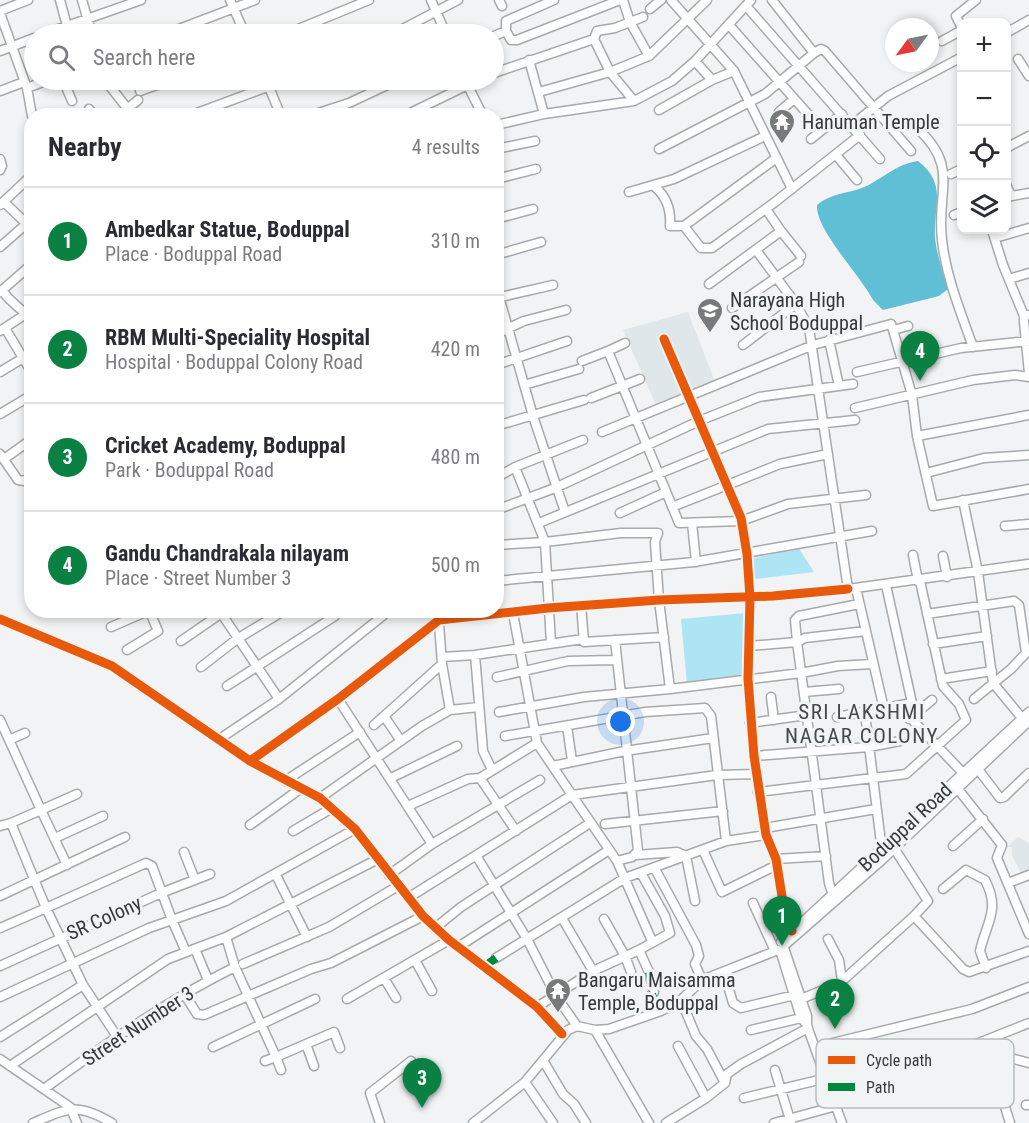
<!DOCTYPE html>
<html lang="en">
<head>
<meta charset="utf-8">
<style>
  :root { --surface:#fff; --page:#f2f2f3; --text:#2b2b33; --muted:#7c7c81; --line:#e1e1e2; --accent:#0b8043 }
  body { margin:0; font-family:"Roboto Condensed",sans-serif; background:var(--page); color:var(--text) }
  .controls { position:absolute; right:18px; top:18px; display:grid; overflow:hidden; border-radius:12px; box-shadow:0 3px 9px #0003 }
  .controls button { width:54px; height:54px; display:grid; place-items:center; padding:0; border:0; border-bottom:2px solid var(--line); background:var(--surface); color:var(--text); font:30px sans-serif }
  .compass { position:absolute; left:885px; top:18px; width:54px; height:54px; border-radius:50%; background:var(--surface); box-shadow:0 3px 9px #0003; rotate:237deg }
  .you { position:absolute; left:621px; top:722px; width:21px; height:21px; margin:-15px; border:4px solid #fff; border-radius:50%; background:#1a73e8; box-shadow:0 0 0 9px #1a73e833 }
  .badge { display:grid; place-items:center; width:39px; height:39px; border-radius:50%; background:var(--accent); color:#fff; font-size:20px; font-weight:700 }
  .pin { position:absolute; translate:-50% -50px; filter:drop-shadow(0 2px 3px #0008) }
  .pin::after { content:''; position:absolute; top:32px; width:21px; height:18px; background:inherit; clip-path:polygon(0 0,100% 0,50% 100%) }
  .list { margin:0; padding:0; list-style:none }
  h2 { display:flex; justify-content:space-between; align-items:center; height:78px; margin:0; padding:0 24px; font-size:26px }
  h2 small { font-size:20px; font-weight:400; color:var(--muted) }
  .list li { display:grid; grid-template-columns:39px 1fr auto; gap:18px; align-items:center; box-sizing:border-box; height:108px; padding:0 24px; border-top:2px solid var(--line) }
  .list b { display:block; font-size:22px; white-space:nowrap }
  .list p { margin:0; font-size:20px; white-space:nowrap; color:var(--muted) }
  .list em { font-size:20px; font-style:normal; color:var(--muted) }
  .icon { flex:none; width:33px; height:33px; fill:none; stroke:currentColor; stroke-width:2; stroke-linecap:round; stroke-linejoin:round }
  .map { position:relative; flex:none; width:1029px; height:1123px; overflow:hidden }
  .search { position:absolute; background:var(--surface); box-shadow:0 3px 9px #0003; left:24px; top:24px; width:480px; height:66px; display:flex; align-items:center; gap:15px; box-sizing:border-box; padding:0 21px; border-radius:33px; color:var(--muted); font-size:22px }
  .panel { position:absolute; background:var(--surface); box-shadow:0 3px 9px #0003; left:24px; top:108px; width:480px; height:510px; border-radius:24px }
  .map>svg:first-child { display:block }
</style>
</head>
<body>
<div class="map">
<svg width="1029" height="1123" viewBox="0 0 1029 1123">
  <rect width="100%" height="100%" fill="#f1f3f4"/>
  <path fill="#dfe7ea" d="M688,312L715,382L656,405L623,330Z
    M1018,837L1029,843V875L1023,877L1012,855V847H1007Z"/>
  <path fill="#ade5f5" d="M798,547L814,572L755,579L752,559Z
    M746,613L744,672L741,675L687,684L681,619Z"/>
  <path fill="#5fbfd5" d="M918,161C948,184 933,207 935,238C937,256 943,272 948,289L939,296L883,310L873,300C860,275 815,229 817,205C831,193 846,194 862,188C882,180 895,164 918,161Z"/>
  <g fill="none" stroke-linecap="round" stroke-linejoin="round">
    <defs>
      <path id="minor" d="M60,0L67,26
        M82,0L92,34
        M230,0L245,34
        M431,0L446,34
        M499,0L502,6
        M554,0L506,21V31L511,40H517L620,0
        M623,0L630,22L649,56
        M671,0L734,71L792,189
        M772,0L814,53L821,49L825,51L911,151
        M747,7L880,159
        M650,9L661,0
        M0,11L28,0
        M0,13L27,88
        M729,25L822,130
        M962,28L956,16L976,0
        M1006,33L1029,20
        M44,34L141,0
        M166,34L255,0
        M286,34L369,0
        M393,34L458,0
        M494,36L506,31
        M594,39L610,72L634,101
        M942,41L962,30
        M0,51L34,38
        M1018,59L1029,76
        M529,60L544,114
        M494,73L594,39L597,31L615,28L643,17
        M63,80L72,101
        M105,80L127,108
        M266,80L281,116
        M465,80L483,116
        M712,80L734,71
        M0,91L24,82
        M140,91L171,80
        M539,92L610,72L649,56L707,0
        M89,109L95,116
        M659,110L712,80L695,61
        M779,112L794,99
        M32,116L27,88L48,80
        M119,116L138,100
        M189,116L286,80
        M309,116L349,103L398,80
        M404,116L478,80
        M496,125L544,114L634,101L672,81L695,61L751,0
        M852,125L888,96L962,57
        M917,128C960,167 936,191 942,240C946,277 961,313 973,347
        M811,139L842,114
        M1006,148L1029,136
        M496,149L535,141
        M659,149L765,94L814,53
        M836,155L857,180
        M0,159L2,166L0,170
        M951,174L962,169
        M496,179L536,169
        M1006,184L1011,196
        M655,187C667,197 671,211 670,226H684L775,159
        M629,192L674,179L765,136
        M1006,197L1029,193
        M4,202L32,229
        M0,205L32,175
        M954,215L962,212
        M496,219L533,209
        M684,226L701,248H712L775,202L860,135
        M992,230L1003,265L1024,316
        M781,231L801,256
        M995,238L1029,228
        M0,247L32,219
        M756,250L796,304L809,328L848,589L1028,564
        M496,255L541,242
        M1009,279L1029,273
        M709,284L781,231L766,209
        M496,286L533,416L565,512
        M2,290C11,304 17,304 26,315
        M0,292L32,264
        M496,298L553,285
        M732,308L799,262
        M1028,315L1024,316V322L1029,373
        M908,326L893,330L912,395L917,436L933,506L1029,489
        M5,328L32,373
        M0,331L32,310
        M496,334L524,321L566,310
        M664,339L741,518L747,554L750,598L748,679L754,756L766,835L776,859L785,915L792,931
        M829,340L839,386
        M743,345L796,304
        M608,351L625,343
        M582,361L608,351L679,523L741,521L788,504L866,495
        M496,365L567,341
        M0,372L23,358
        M857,372L961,348L1029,341
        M524,385L579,369
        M591,398L640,379
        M855,408L973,380L1015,375L1029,377
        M0,414L32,395
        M496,426L584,400
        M602,432L813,345L891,324L893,330
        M917,436L1029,415
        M0,454L18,480L24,481L32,476
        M4,459L32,439
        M926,473L984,458L1029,455
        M496,478L515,467
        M963,500L978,572L993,683L1022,718
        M672,507L780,464L828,454
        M496,510L555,488L699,421L759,397L853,384
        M620,513L666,492
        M539,523L768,429L855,420
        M692,523L696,562
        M1005,526L1029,524
        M496,545L545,542L515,467L583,440
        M913,555L918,581
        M943,556L947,577
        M496,581L694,562L872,531
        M856,588L884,709
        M581,605L584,642L664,637
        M219,610L279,699
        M438,610L442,664L450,710
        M513,613L537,743L572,795L717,775L757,774
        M927,614L1014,601L1019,605L1026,653L1011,669L974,699
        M0,619L112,666L250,761L320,798L355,829L423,916L449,940L537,1007L562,1034
        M111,627L150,610
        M615,640L638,851L632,857L617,861
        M181,641L226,610
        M551,643L545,542L621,533H658L655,542L659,600L670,689L801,673L838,666L872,664
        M933,644L987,636
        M749,646L797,642L795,620L799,616L859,604
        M127,650L158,631L149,610
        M475,655L483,751L492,770
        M442,657L475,655L583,639
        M201,667L237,639L285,610
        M497,677L568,661L615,660
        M941,679L992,671
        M227,686L335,616L337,610
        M804,692L839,689
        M771,697L774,720
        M338,699L432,844L389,875
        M899,706L963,773
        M499,712L584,697L670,689
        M865,713L882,851
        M384,716L401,741
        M837,717L912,703L886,585
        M909,719L932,700
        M0,720L41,810L11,823
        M750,723L807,715
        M374,725L442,664
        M567,726L572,761
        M505,736L645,712L705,708L711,716L726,841
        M9,740L25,733
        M218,740L279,699L390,610
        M754,756L869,747L900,741
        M250,761L338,699L439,620L548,608L659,600L773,596L848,589
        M553,766L625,751L713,738
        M977,768L1000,798L1004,797L1029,773
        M391,778L457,746
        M480,778L537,743
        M285,781L360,732
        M954,784L1002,845L997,858L1029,934
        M758,792L906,774L966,720L959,704L943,686L920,581
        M320,798L422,726L450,710L479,707
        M408,806L468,779L480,778L516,831
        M605,824L723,811
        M250,825L300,789
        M0,826L11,823L46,908L146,863L152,866L172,920L226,901L355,829
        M765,828L876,809
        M293,831L332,808
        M55,838L103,816
        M432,844L540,780
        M953,846L983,819
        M894,848L928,901L914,916
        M703,850L722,892L777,865
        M184,852L195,880
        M636,855L677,852L686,856L695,901
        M477,857L527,939L556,996L577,1026
        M776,859L826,856
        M67,865L41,810L77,794
        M655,869L696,945L699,956L695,964L702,980
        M276,875L307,937
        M1008,883L1029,875
        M943,889L966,870L985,880C1001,910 986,923 980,951L986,968
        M0,896L125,837
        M408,898L572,795L617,861L652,941
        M834,898L829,883L797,642L805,638L866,631
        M753,903L775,951
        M562,918L593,971
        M604,919L625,956L631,972
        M0,928L46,908L83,985L118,1038
        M435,928L461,907L590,823
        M226,937L235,967L276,1057L334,1032L340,1048
        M828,939L839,960L842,981
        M781,942L1029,712
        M786,944L883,859L1029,721
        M458,947L609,850
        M784,948L807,1016V1026L842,1123
        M195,949L208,980
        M639,950L649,972L654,992L652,994L658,1012
        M780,950L801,1018L807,1025
        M496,958L625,878L726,841L766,835
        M415,960L432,991
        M243,964L329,927L398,886
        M0,966L161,893L210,874
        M724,972L733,1003L741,1008L799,994
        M384,978L396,998
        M185,995L197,1014L204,1015L311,969L331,963L423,916
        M0,997L149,928L172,920L186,952
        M347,999L449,940
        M801,999L840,983L914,916L963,969L969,972L1029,951
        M681,1000L696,1036L707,1049L725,1083
        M537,1007L593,971L639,950L670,933L665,916L641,873
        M595,1030L649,1123
        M751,1030L801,1018
        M0,1037L83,985
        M306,1044L314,1066
        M976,1044L1029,1023
        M678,1046L706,1098
        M213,1047L315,999
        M816,1047L972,1009L1029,987
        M0,1059L70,1107L77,1123
        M265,1061L276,1057L281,1070
        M544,1062L563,1094L574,1104L586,1123
        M10,1066L168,959L226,937L378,859
        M775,1070L791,1123
        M997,1077L1005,1067L1007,1057
        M525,1082L553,1123
        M44,1089C104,1045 168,1000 235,967
        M744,1098L956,1047L976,1044L988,1052
        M1026,1105H1029
        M33,1123C68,1108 77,1102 112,1123
        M380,1123L370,1093L411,1061
        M473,1123L525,1082L568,1030L577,1026L595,1030L609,1029L661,1011L681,1000L702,980L778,950
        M666,1123L706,1098L725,1083L727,1074L741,1064L808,1028
        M774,1123L836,1106
        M1010,1123L988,1052L1029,1063"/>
    </defs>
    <use href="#minor" stroke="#a8a9aa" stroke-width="11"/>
    <use href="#minor" stroke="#fdfdfd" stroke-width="8"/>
    <path stroke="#00873e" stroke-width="8" stroke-dasharray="15 8" stroke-linecap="butt" d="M485,966L496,958
      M649,972L654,992L652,994L658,1012"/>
    <defs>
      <path id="cycleway" d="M664,339L741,518L747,554L750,598L748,679L754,756L766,835L776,859L785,915L792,931
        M0,619L112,666L250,761L320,798L355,829L423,916L449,940L537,1007L562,1034
        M250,761L338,699L439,620L548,608L659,600L773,596L848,589"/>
    </defs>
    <use href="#cycleway" stroke="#f0f4f5" stroke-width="13"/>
    <use href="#cycleway" stroke="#e8590c" stroke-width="9"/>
  </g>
  <defs>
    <symbol id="temple-pin" viewBox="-11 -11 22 30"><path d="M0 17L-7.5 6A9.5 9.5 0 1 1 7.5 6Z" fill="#787a7a" stroke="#f0f4f5"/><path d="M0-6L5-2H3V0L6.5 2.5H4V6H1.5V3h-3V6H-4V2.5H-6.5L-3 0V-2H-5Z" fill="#fff"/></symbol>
    <symbol id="school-pin" viewBox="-11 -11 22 30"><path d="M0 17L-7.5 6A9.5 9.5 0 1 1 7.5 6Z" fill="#787a7a" stroke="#f0f4f5"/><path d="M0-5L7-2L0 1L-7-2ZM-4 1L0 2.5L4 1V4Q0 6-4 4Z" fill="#fff"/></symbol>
  </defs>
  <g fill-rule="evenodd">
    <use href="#temple-pin" x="767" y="107" width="30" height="40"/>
    <use href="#school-pin" x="695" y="296" width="30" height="40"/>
    <use href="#temple-pin" x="543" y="976" width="30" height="40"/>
  </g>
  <g text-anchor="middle" stroke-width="6" stroke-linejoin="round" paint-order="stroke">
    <g font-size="20" fill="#373939" stroke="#f0f4f5" text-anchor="start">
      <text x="802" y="129">Hanuman Temple</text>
      <text x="730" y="307">Narayana High<tspan x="730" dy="23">School Boduppal</tspan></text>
      <text x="578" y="987">Bangaru Maisamma<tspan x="578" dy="23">Temple, Boduppal</tspan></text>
    </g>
    <g font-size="20" fill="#373939" stroke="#f0f4f5">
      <text transform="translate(905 827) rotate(-43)" y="7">Boduppal Road</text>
      <text transform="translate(104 918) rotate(-24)" y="7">SR Colony</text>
      <text transform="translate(138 1026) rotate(-33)" y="7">Street Number 3</text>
    </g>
    <g font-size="21" letter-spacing="1.5" fill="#46494a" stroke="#f0f4f5">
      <text x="862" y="719">SRI LAKSHMI<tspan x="862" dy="24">NAGAR COLONY</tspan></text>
    </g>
  </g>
  <rect x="816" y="1039" width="198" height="69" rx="9" fill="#f0f4f5" stroke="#b8bcbd" stroke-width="1.5"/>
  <rect x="828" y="1056" width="27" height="8" fill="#e8590c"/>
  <rect x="828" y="1083" width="27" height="8" fill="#00873e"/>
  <g font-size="16" fill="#373939">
    <text x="866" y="1066">Cycle path</text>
    <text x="866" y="1093">Path</text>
  </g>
</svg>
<div class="controls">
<button>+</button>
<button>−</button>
<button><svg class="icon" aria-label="locate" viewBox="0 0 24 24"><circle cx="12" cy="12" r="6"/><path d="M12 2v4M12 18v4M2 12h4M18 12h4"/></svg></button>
<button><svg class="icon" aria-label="layers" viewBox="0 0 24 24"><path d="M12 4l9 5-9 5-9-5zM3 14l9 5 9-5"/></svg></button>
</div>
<svg class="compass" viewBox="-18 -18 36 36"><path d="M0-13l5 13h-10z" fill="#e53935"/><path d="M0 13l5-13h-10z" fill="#7c7c81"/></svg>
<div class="you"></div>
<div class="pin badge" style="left:782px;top:946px">1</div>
<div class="pin badge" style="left:835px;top:1029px">2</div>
<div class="pin badge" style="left:422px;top:1108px">3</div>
<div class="pin badge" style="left:920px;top:381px">4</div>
<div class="search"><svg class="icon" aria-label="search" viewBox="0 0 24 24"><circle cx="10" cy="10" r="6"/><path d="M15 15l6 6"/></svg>Search here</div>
<section class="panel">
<h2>Nearby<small>4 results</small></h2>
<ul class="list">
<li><span class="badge">1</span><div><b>Ambedkar Statue, Boduppal</b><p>Place · Boduppal Road</p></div><em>310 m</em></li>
<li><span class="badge">2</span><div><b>RBM Multi-Speciality Hospital</b><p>Hospital · Boduppal Colony Road</p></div><em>420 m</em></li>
<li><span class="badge">3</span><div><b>Cricket Academy, Boduppal</b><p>Park · Boduppal Road</p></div><em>480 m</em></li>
<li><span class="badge">4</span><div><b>Gandu Chandrakala nilayam</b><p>Place · Street Number 3</p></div><em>500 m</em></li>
</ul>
</section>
</div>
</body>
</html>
